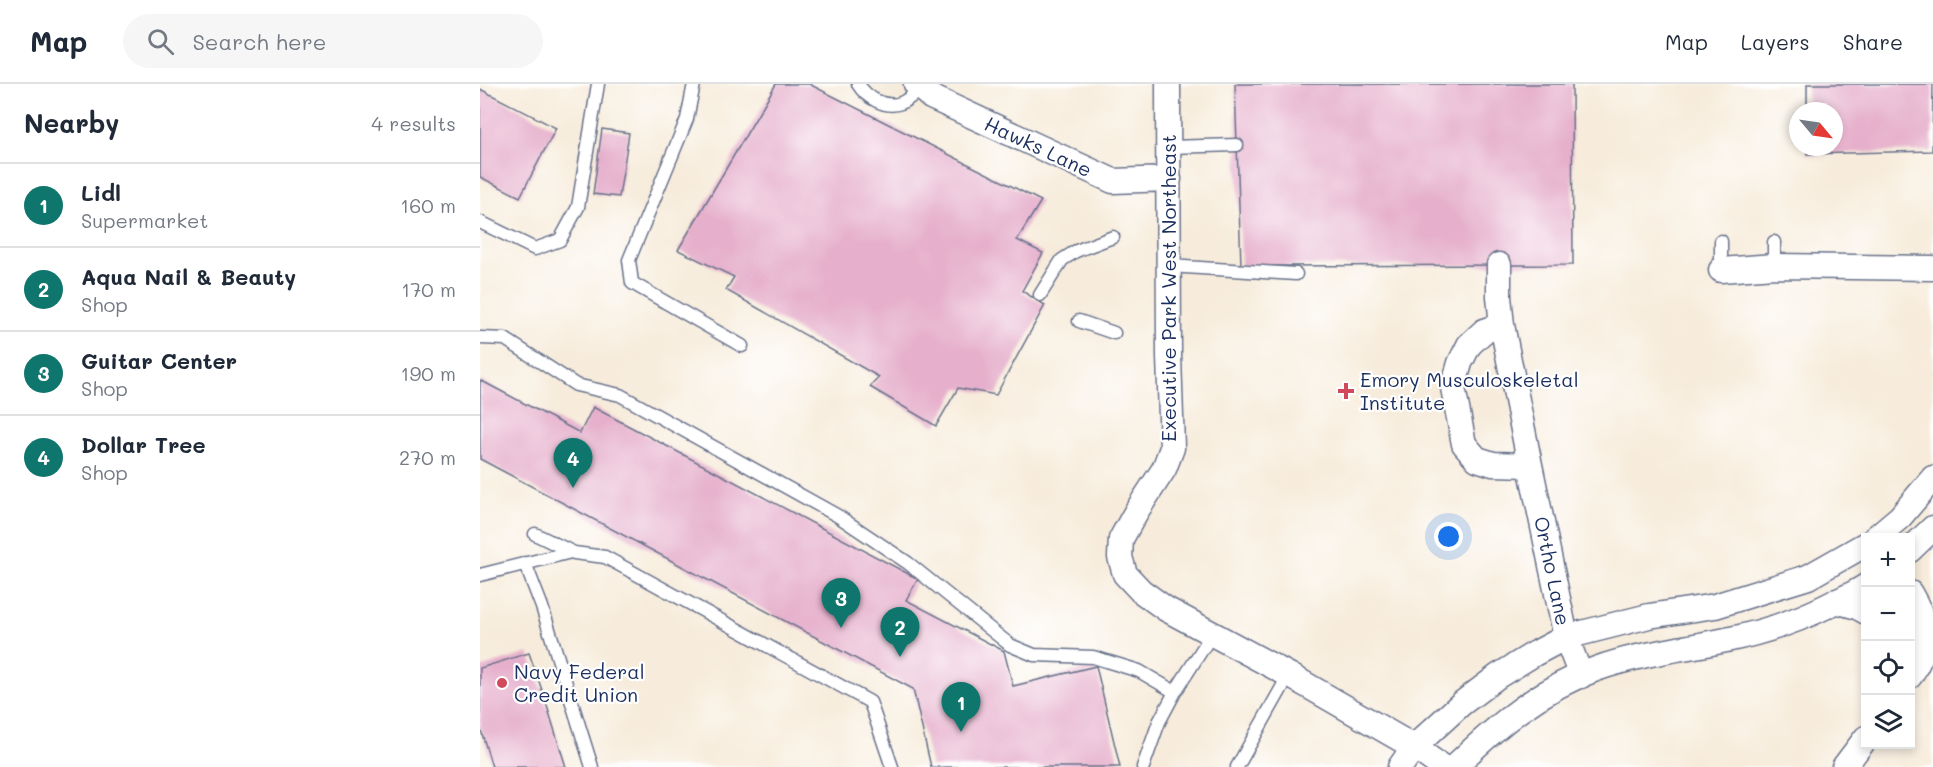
<!DOCTYPE html>
<html lang="en">
<head>
<meta charset="utf-8">
<style>
  :root { --surface:#fff; --page:#f6f6f7; --text:#1f2937; --muted:#747a83; --line:#e0e1e3; --accent:#0f766e }
  body { margin:0; font-family:Mali,sans-serif; background:var(--page); color:var(--text) }
  .controls { position:absolute; right:18px; bottom:18px; display:grid; overflow:hidden; border-radius:0px; box-shadow:0 3px 9px #0003 }
  .controls button { width:54px; height:54px; display:grid; place-items:center; padding:0; border:0; border-bottom:2px solid var(--line); background:var(--surface); color:var(--text); font:30px sans-serif }
  .compass { position:absolute; left:1309px; top:18px; width:54px; height:54px; border-radius:50%; background:var(--surface); box-shadow:0 3px 9px #0003; rotate:119deg }
  .you { position:absolute; left:969px; top:453px; width:21px; height:21px; margin:-15px; border:4px solid #fff; border-radius:50%; background:#1a73e8; box-shadow:0 0 0 9px #1a73e833 }
  .badge { display:grid; place-items:center; width:39px; height:39px; border-radius:50%; background:var(--accent); color:#fff; font-size:20px; font-weight:700 }
  .pin { position:absolute; translate:-50% -50px; filter:drop-shadow(0 2px 3px #0008) }
  .pin::after { content:''; position:absolute; top:32px; width:21px; height:18px; background:inherit; clip-path:polygon(0 0,100% 0,50% 100%) }
  .list { margin:0; padding:0; list-style:none }
  h2 { display:flex; justify-content:space-between; align-items:center; height:78px; margin:0; padding:0 24px; font-size:26px }
  h2 small { font-size:20px; font-weight:400; color:var(--muted) }
  .list li { display:grid; grid-template-columns:39px 1fr auto; gap:18px; align-items:center; box-sizing:border-box; height:84px; padding:0 24px; border-top:2px solid var(--line) }
  .list b { display:block; font-size:22px; white-space:nowrap }
  .list p { margin:0; font-size:20px; white-space:nowrap; color:var(--muted) }
  .list em { font-size:20px; font-style:normal; color:var(--muted) }
  .icon { flex:none; width:33px; height:33px; fill:none; stroke:currentColor; stroke-width:2; stroke-linecap:round; stroke-linejoin:round }
  .map { position:relative; flex:none; width:1453px; height:683px; overflow:hidden }
  header { display:flex; align-items:center; gap:36px; box-sizing:border-box; height:84px; padding:0 30px; background:var(--surface); border-bottom:2px solid var(--line) }
  header strong { font-size:28px }
  nav { display:flex; gap:33px; margin-inline-start:auto; font-size:21px }
  .search { width:420px; height:54px; background:var(--page); display:flex; align-items:center; gap:15px; box-sizing:border-box; padding:0 21px; border-radius:33px; color:var(--muted); font-size:22px }
  main { display:flex }
  aside { flex:1; background:var(--surface) }
  .map>svg:first-child { display:block }
</style>
</head>
<body>
<header>
<strong>Map</strong>
<div class="search"><svg class="icon" aria-label="search" viewBox="0 0 24 24"><circle cx="10" cy="10" r="6"/><path d="M15 15l6 6"/></svg>Search here</div>
<nav><a>Map</a><a>Layers</a><a>Share</a></nav>
</header>
<main>
<aside>
<h2>Nearby<small>4 results</small></h2>
<ul class="list">
<li><span class="badge">1</span><div><b>Lidl</b><p>Supermarket</p></div><em>160 m</em></li>
<li><span class="badge">2</span><div><b>Aqua Nail &amp; Beauty</b><p>Shop</p></div><em>170 m</em></li>
<li><span class="badge">3</span><div><b>Guitar Center</b><p>Shop</p></div><em>190 m</em></li>
<li><span class="badge">4</span><div><b>Dollar Tree</b><p>Shop</p></div><em>270 m</em></li>
</ul>
</aside>
<div class="map">
<svg width="1453" height="683" viewBox="0 0 1453 683">
  <rect width="100%" height="100%" fill="#fff"/>
  <filter id="ink" filterUnits="userSpaceOnUse"><feTurbulence type="fractalNoise" baseFrequency=".0167" numOctaves="2"/><feDisplacementMap in="SourceGraphic" scale="12" xChannelSelector="R" yChannelSelector="G"/><feConvolveMatrix kernelMatrix="1 2 1 2 8 2 1 2 1" color-interpolation-filters="sRGB"/></filter>
  <filter id="wash" filterUnits="userSpaceOnUse"><feTurbulence type="fractalNoise" baseFrequency=".008" numOctaves="4" result="noise"/><feDisplacementMap in="SourceGraphic" scale="24" xChannelSelector="R" yChannelSelector="G"/><feGaussianBlur stdDeviation="1.35" result="paint"/><feColorMatrix in="noise" values="0 0 0 0 0 0 0 0 0 0 0 0 0 0 0 0 0 1.4 0 .05"/><feComposite in="paint" operator="in"/></filter>
  <g filter="url(#wash)">
    <rect width="100%" height="100%" fill="#f7ecdb"/>
    <g id="blocks">
      <path fill="#e6b0cc" d="M296,0H329L561,117L537,156L563,169L542,207L565,221L516,311L478,304L456,342L390,303L399,293L246,206L254,193L198,166Z
        M755,0H1092L1093,181L761,182Z
        M1327,0H1453L1452,67L1327,70V63H1354V27H1327Z
        M0,5L76,44L40,113L0,93Z
        M122,45L149,49L139,113L113,110Z
        M0,296L100,349L113,323L438,495L426,516L524,567L533,602L616,582L640,683H451L433,605L0,375Z
        M49,569L63,609L86,683H12L0,643V584Z"/>
    </g>
  </g>
  <g filter="url(#ink)">
    <use href="#blocks" fill-opacity="0" stroke="#68718a" stroke-width="1.5"/>
    <g fill="none" stroke-linecap="round" stroke-linejoin="round">
      <defs>
        <path id="service" d="M214,0L207,35L149,176L152,199L262,262
          M378,0C386,13 404,25 421,19C428,16 435,9 442,5
          M689,63L757,61
          M0,138L55,165L80,156L98,123L118,0
          M1294,158V182
          M689,182L816,190
          M1241,186V157
          M560,211L582,176L596,167L633,153
          M599,237L634,249
          M0,254L25,255L96,301L140,311L358,432L428,479L530,561L554,571L613,573L659,587L695,608
          M55,450L94,469L125,473L390,618L412,683
          M45,479L62,523L112,683
          M0,491L91,468
          M663,683L679,638L695,608L732,550
          M757,683L809,591"/>
        <path id="minor" d="M436,0L451,13L633,97L689,95
          M688,0L689,272L692,364L684,385L656,428L641,455L640,473L645,490L661,507L686,525L809,591L934,663L962,683
          M1019,181V213L1022,241L1050,381L1086,553L1101,592
          M1241,186L1294,182L1453,184
          M1022,241L1004,247L989,261L980,279L973,304L984,360L997,375L1013,380L1050,381
          M1395,454L1420,433L1453,394
          M1430,466L1453,444
          M1430,509C1449,543 1452,558 1430,592
          M1356,517L1377,523L1386,528
          M920,683L934,663L981,620L1018,592L1054,570L1086,553L1169,532L1235,522L1328,493L1386,460
          M974,683C1018,641 1058,606 1116,585C1157,570 1203,565 1246,556C1281,549 1317,537 1349,521C1362,515 1374,510 1386,502
          M1364,683L1386,654"/>
      </defs>
      <use href="#service" stroke="#68718a" stroke-width="15"/>
      <use href="#minor" stroke="#68718a" stroke-width="27"/>
      <use href="#service" stroke="#fff" stroke-width="12"/>
      <use href="#minor" stroke="#fff" stroke-width="24"/>
    </g>
  </g>
  <g fill="#d1495b" stroke="#fff" stroke-width="2">
    <path d="M863 298h6v6h6v6h-6v6h-6v-6h-6v-6h6z"/>
    <circle cx="22" cy="599" r="6"/>
  </g>
  <g text-anchor="middle" stroke-width="4.5" stroke-linejoin="round" paint-order="stroke">
    <g font-size="20" fill="#1b2f5e" stroke="#fff">
      <text transform="translate(558 63) rotate(25)" y="7">Hawks Lane</text>
      <text transform="translate(689 204) rotate(-90)" y="7">Executive Park West Northeast</text>
      <text transform="translate(1072 487) rotate(78)" y="7">Ortho Lane</text>
    </g>
    <g font-size="20" fill="#1b2f5e" stroke="#fff" text-anchor="start">
      <text x="880" y="303">Emory Musculoskeletal<tspan x="880" dy="23">Institute</tspan></text>
      <text x="34" y="595">Navy Federal<tspan x="34" dy="23">Credit Union</tspan></text>
    </g>
  </g>
</svg>
<div class="controls">
<button>+</button>
<button>−</button>
<button><svg class="icon" aria-label="locate" viewBox="0 0 24 24"><circle cx="12" cy="12" r="6"/><path d="M12 2v4M12 18v4M2 12h4M18 12h4"/></svg></button>
<button><svg class="icon" aria-label="layers" viewBox="0 0 24 24"><path d="M12 4l9 5-9 5-9-5zM3 14l9 5 9-5"/></svg></button>
</div>
<svg class="compass" viewBox="-18 -18 36 36"><path d="M0-13l5 13h-10z" fill="#e53935"/><path d="M0 13l5-13h-10z" fill="#747a83"/></svg>
<div class="you"></div>
<div class="pin badge" style="left:481px;top:648px">1</div>
<div class="pin badge" style="left:420px;top:573px">2</div>
<div class="pin badge" style="left:361px;top:544px">3</div>
<div class="pin badge" style="left:93px;top:404px">4</div>
</div>
</main>
</body>
</html>
